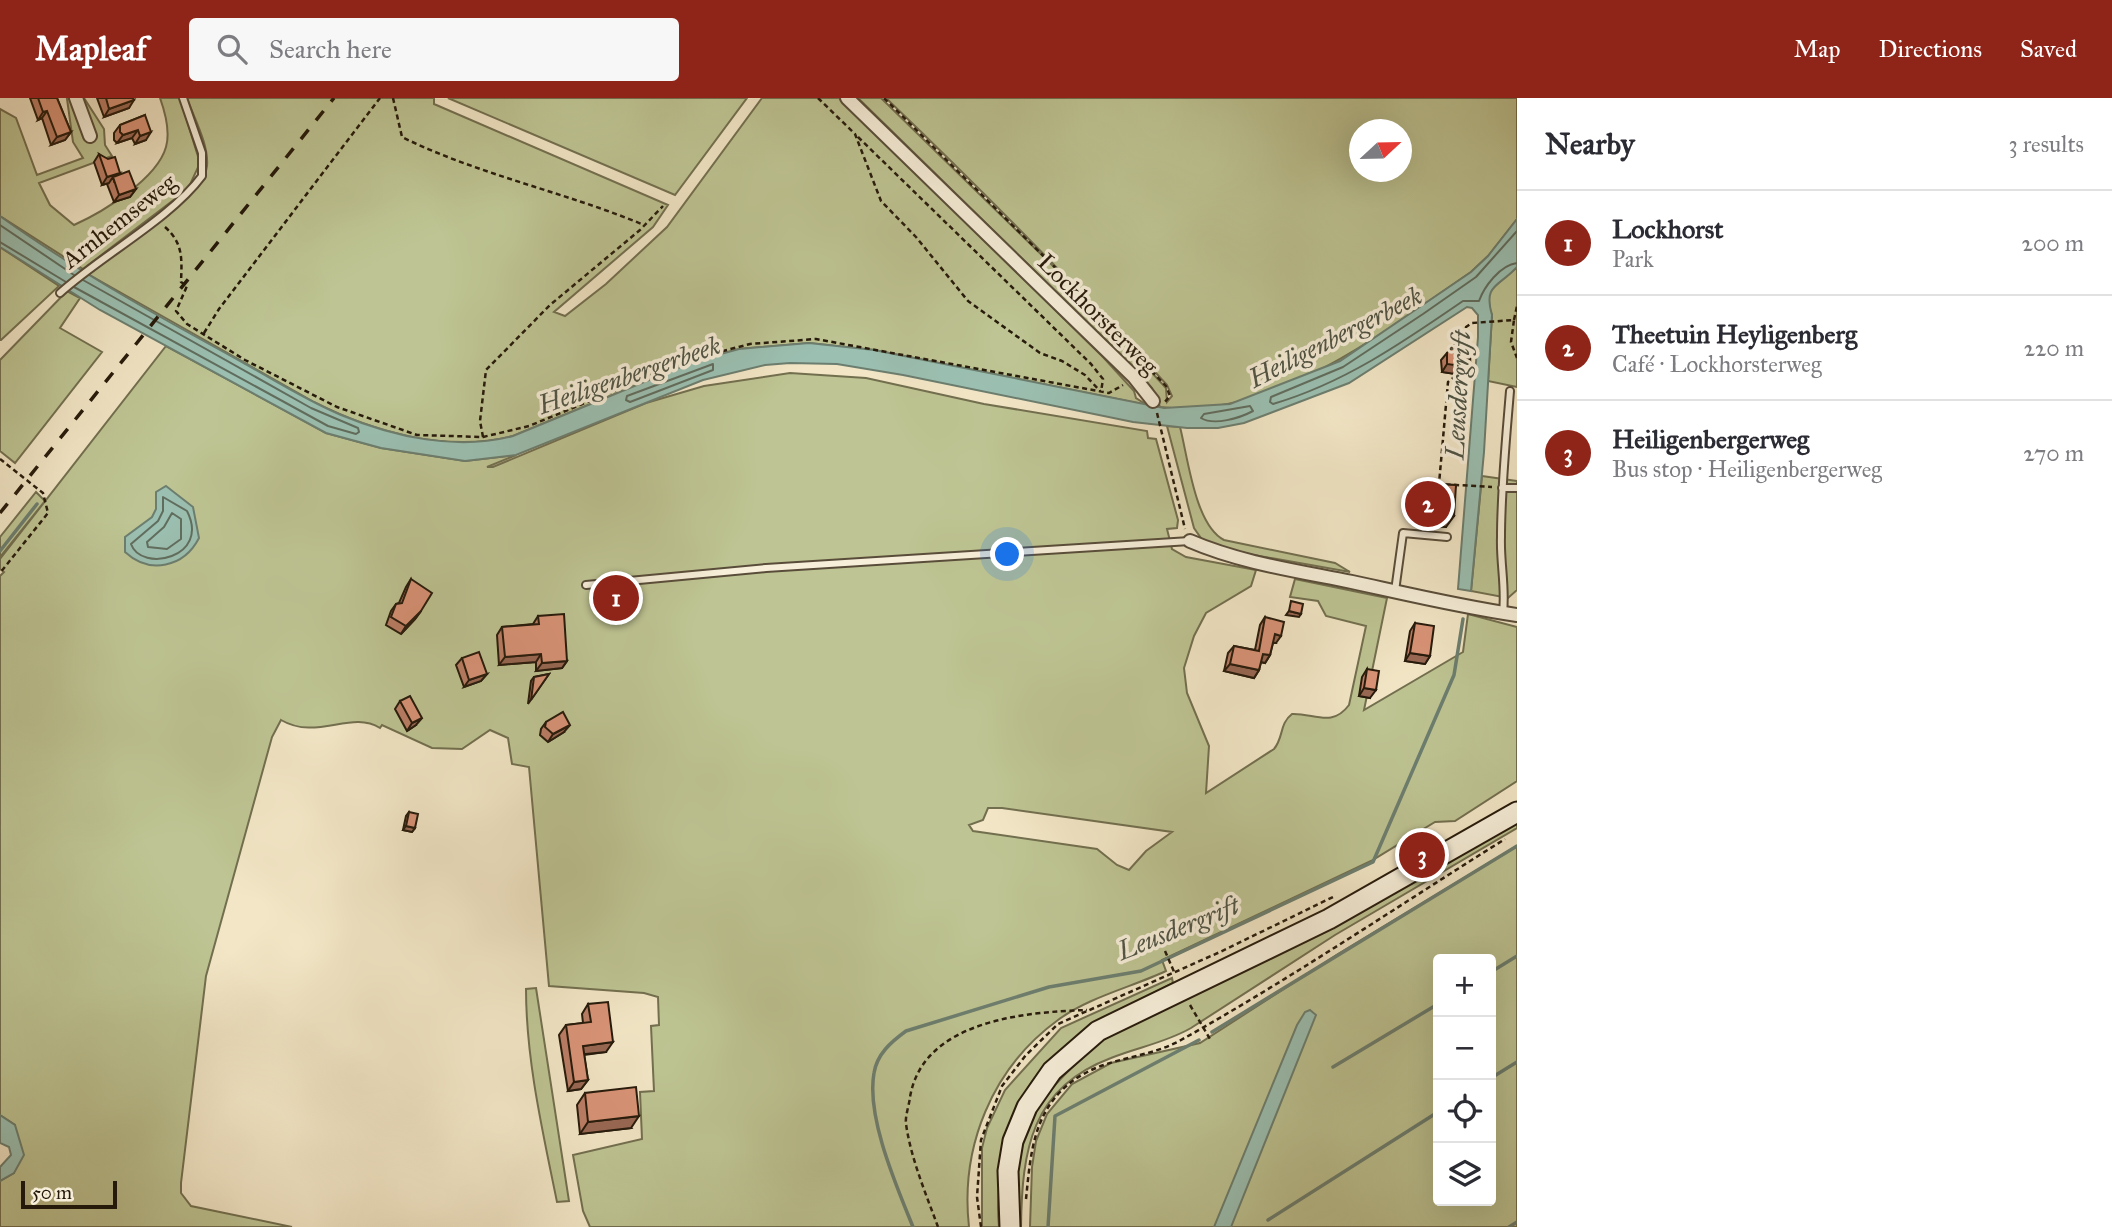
<!DOCTYPE html>
<html lang="en">
<head>
<meta charset="utf-8">
<style>
  :root { --surface:#fff; --page:#f7f7f7; --text:#2b2b33; --muted:#7c7c81; --line:#e1e1e2; --accent:#8f2418 }
  body { margin:0; font-family:"IM FELL Great Primer",serif; background:var(--page); color:var(--text) }
  .controls { position:absolute; right:21px; bottom:21px; display:grid; overflow:hidden; border-radius:7px; box-shadow:0 7px 28px #0002 }
  .controls button { width:63px; height:63px; display:grid; place-items:center; padding:0; border:0; border-bottom:2px solid var(--line); background:var(--surface); color:var(--text); font:35px sans-serif }
  .compass { position:absolute; left:1349px; top:21px; width:63px; height:63px; border-radius:50%; background:var(--surface); box-shadow:0 7px 28px #0002; rotate:68deg }
  .scale { position:absolute; left:21px; bottom:18px; width:96px; box-sizing:border-box; padding-left:7px; border:4px solid #261a0b; border-top:0; font-size:19px; line-height:24px; white-space:nowrap; color:#261a0b; -webkit-text-stroke:5px #f7efda; paint-order:stroke }
  .you { position:absolute; left:1008px; top:457px; width:24px; height:24px; margin:-18px; border:5px solid #fff; border-radius:50%; background:#1a73e8; box-shadow:0 0 0 10px #1a73e833 }
  .badge { display:grid; place-items:center; width:46px; height:46px; border-radius:50%; background:var(--accent); color:#fff; font-size:23px; font-weight:700 }
  .pin { position:absolute; translate:-50% -50%; border:4px solid #fff; box-shadow:0 2px 7px #0006 }
  .list { margin:0; padding:0; list-style:none }
  h2 { display:flex; justify-content:space-between; align-items:center; height:91px; margin:0; padding:0 28px; font-size:30px }
  h2 small { font-size:23px; font-weight:400; color:var(--muted) }
  .list li { display:grid; grid-template-columns:46px 1fr auto; gap:21px; align-items:center; box-sizing:border-box; height:105px; padding:0 28px; border-top:2px solid var(--line) }
  .list b { display:block; font-size:26px; white-space:nowrap }
  .list p { margin:0; font-size:23px; white-space:nowrap; color:var(--muted) }
  .list em { font-size:23px; font-style:normal; color:var(--muted) }
  .icon { flex:none; width:38px; height:38px; fill:none; stroke:currentColor; stroke-width:2; stroke-linecap:round; stroke-linejoin:round }
  .map { position:relative; flex:none; width:1517px; height:1129px; overflow:hidden }
  header { display:flex; align-items:center; gap:42px; box-sizing:border-box; height:98px; padding:0 35px; background:var(--accent); color:#fff }
  header strong { font-size:33px }
  nav { display:flex; gap:38px; margin-inline-start:auto; font-size:24px }
  .search { width:490px; height:63px; background:var(--page); display:flex; align-items:center; gap:18px; box-sizing:border-box; padding:0 24px; border-radius:7px; color:var(--muted); font-size:26px }
  main { display:flex }
  aside { flex:1; background:var(--surface) }
  .map>svg:first-child { display:block }
</style>
</head>
<body>
<header>
<strong>Mapleaf</strong>
<div class="search"><svg class="icon" aria-label="search" viewBox="0 0 24 24"><circle cx="10" cy="10" r="6"/><path d="M15 15l6 6"/></svg>Search here</div>
<nav><a>Map</a><a>Directions</a><a>Saved</a></nav>
</header>
<main>
<div class="map">
<svg width="1517" height="1129" viewBox="0 0 1517 1129">
  <rect width="100%" height="100%" fill="#f2e6c6"/>
  <filter id="stains"><feTurbulence type="fractalNoise" baseFrequency=".00286" numOctaves="4"/><feColorMatrix values="0 0 0 0 .2 0 0 0 0 .09 0 0 0 0 .02 0 0 0 .5 -.17"/></filter>
  <radialGradient id="worn" r=".72"><stop offset=".6" stop-color="#630" stop-opacity="0"/><stop offset="1" stop-color="#630" stop-opacity=".3"/></radialGradient>
  <path fill="#bec493" stroke="#726f4f" stroke-width="2" fill-rule="evenodd" d="M84,0L104,31L105,47L112,58L39,85L50,107L74,127C103,114 157,81 166,49C170,35 165,14 160,0H180L200,65L188,91L83,171L0,118V11L16,20L37,77L83,60L73,44L67,1Z
    M187,0H434V6L668,107L653,129L554,214L565,218L606,186L667,129L762,0H839L1103,259L1134,293L1136,300L1147,307L874,252L809,245L739,251L695,263L513,338C447,355 373,334 314,304L86,175C113,155 204,102 207,68C209,47 194,20 187,0Z
    M448,0H747L675,97Z
    M858,0H881L1054,169L1166,290L1167,304L1172,298L1167,287C1077,188 983,93 886,0H1517V121L1488,158L1471,174C1383,234 1273,323 1160,309L1152,290L1130,266ZM1360,32H1402V74H1360Z
    M0,149L59,188L1,242H0Z
    M1517,169V289L1488,283L1492,217L1488,207L1489,193Z
    M67,193L80,200L60,230L102,254L15,365L0,353V262Z
    M166,248L326,335L381,350L465,363L516,357L487,369H493L646,305L704,288L790,275L866,280L984,306L1147,333L1148,340L1156,341L1178,422L1177,430L1167,431L1172,451L1186,459L1256,472L1251,488L1206,515L1194,538L1184,570L1187,595L1209,648L1206,695L1274,651C1284,639 1279,626 1292,616C1314,615 1332,630 1349,607L1366,528L1326,518L1318,503L1290,499L1295,481L1387,500L1364,612L1463,554L1468,516L1517,529V683L1455,723L1435,724L1371,763L1162,862L1166,873C1132,889 1089,899 1058,922C992,970 960,1049 969,1129H590L583,1113L573,1057L642,1041L640,994L654,993L651,928L659,927L658,899L644,895L549,888L529,669L512,666L508,640L490,632L462,651L432,650L382,627L380,630C351,612 317,643 281,622L272,639L206,878L181,1085V1095L191,1108L292,1129H0V1083L14,1075L15,1027L0,1017V478L4,474L0,471V461ZM988,710H1002L1172,734L1146,753L1129,772L1117,767L1097,751L973,733L969,727L983,722Z
    M1167,328L1180,329C1188,360 1195,427 1224,442L1335,465L1350,474L1220,451L1203,443L1194,430Z
    M1482,378L1517,383V492L1508,500L1471,493Z
    M36,394L45,403L0,459V439Z
    M1517,723V730L1335,837L1191,930C1165,945 1138,949 1111,960C1031,990 1022,1052 1021,1129H1015C1015,1108 1013,1085 1017,1064C1026,1009 1064,975 1104,940Z
    M1517,748V1129H1030L1032,1069L1036,1043L1047,1016L1072,986L1111,965L1200,945L1338,856ZM1438,861H1491V1103H1438Z
    M1172,880L1173,885C1128,908 1057,944 1029,988C1018,1005 1014,1024 1008,1043C1000,1071 996,1100 999,1129H982V1050L987,1030L1005,992L1061,930Z
    M536,890L569,1103L557,1104C543,1035 526,962 526,891Z"/>
  <path fill="#9bc0b2" stroke="#6c7e6f" stroke-width="2" d="M0,118C77,173 159,219 242,264C274,282 307,303 341,317C394,339 457,353 513,338L695,263L739,251L809,245L874,252L1164,310L1230,306L1340,263L1471,174L1488,158L1517,121V169C1499,189 1483,186 1492,217L1484,354L1471,493L1458,491L1478,239V217L1472,210L1467,209L1349,285L1244,325L1218,330H1187L1133,324L903,277L837,266L790,265L765,267L703,282L516,357L465,363L381,350L326,335L100,212L0,149Z
    M166,388L193,409L199,440C184,469 150,477 125,454V439L152,419L156,411V394Z
    M1310,912L1316,917L1231,1129H1214L1297,927L1305,914Z
    M0,1017L15,1027L24,1057L14,1075L0,1083V1069L11,1057L9,1049L0,1045Z"/>
  <g fill="none" stroke-linecap="round" stroke-linejoin="round">
    <path stroke="#606d5e" stroke-width="2" d="M0,127L74,177
      M1517,133L1476,179L1423,216L1343,269L1271,299L1270,304L1273,306C1344,285 1402,245 1463,203H1479C1484,189 1500,167 1517,165
      M0,144L66,184
      M74,189L328,328L356,336L359,334L358,330L311,310L83,182
      M713,266V272L630,304L626,302L627,298Z
      M1250,308L1253,313C1240,320 1214,328 1201,320L1204,316Z
      M163,399L187,413C211,460 141,475 131,446L158,423L163,413Z
      M172,415L181,421V441L167,451L148,449L147,444L164,429Z"/>
    <path stroke="#6c7e6f" stroke-width="3.5" d="M0,453L37,406
      M1491,874L1517,858
      M1212,934L1517,748
      M1333,969L1438,906
      M1491,980L1517,964
      M1268,1122L1438,1014
      M913,1129C897,1089 866,1019 874,975C877,956 891,944 906,933L1049,889L1141,873L1373,764L1454,577L1463,521
      M1048,1129L1055,1018L1199,942
      M1509,1129L1517,1124"/>
    <defs>
      <path id="lane" d="M60,195C102,157 170,121 202,78V55L183,0
        M1502,390H1517
        M586,487L766,470L1190,443
        M1395,493L1403,435L1447,439
        M1503,515C1506,489 1500,465 1501,439C1501,391 1506,342 1510,293"/>
      <path id="street" d="M76,0L90,38
        M847,0L1134,279L1153,303
        M1190,443C1241,465 1298,473 1352,484C1407,496 1461,509 1517,517"/>
      <path id="secondary" d="M1010,1129L1008,1073L1013,1043L1027,1009L1052,973L1098,933L1329,821L1517,714"/>
    </defs>
    <use href="#lane" stroke="#594d3a" stroke-width="10"/>
    <use href="#street" stroke="#594d3a" stroke-width="16"/>
    <use href="#secondary" stroke="#261a0b" stroke-width="23"/>
    <path stroke="#261a0b" stroke-width="2.5" stroke-dasharray="5 3.5" stroke-linecap="butt" d="M393,0L402,39C479,77 565,94 644,127
      M818,0L855,36L881,103L916,139L968,203L1040,255L1062,263L1085,277L1101,294
      M884,0L1088,202L1114,234L1166,288L1170,298L1164,305
      M858,39L1091,266L1103,281L1101,294
      M165,129C183,145 182,160 181,184L187,188L176,213L187,226L245,262L337,309L417,337L483,339L529,328L692,261L750,246L816,241L1109,295L1123,287
      M1514,222L1517,208
      M204,235L219,211L380,0
      M1465,247L1466,229L1472,225L1514,222L1511,244L1517,260
      M1470,259V266L1448,284L1439,386L1492,389
      M1157,315L1185,431
      M483,339L480,323L486,272L550,207L640,132L663,108
      M0,361L43,395L48,415L0,475
      M1165,853L1175,876
      M1190,907L1210,941
      M1026,1101C1030,1063 1032,1022 1061,993C1097,957 1141,964 1181,942C1292,880 1398,808 1505,741
      M938,1129C926,1096 911,1061 906,1026C905,1018 909,1008 910,999C923,923 1023,914 1087,912
      M981,1129L977,1099L981,1042L1002,988L1026,957L1058,926L1220,854L1333,799"/>
    <use href="#lane" stroke="#f7efda" stroke-width="6"/>
    <use href="#street" stroke="#f7efda" stroke-width="12"/>
    <use href="#secondary" stroke="#f7efda" stroke-width="19"/>
    <path stroke="#261a0b" stroke-width="3.5" stroke-dasharray="12 12" stroke-linecap="butt" d="M0,415L334,0"/>
  </g>
  <path fill="#bb7e66" stroke="#261a0b" stroke-width="2" d="M30,0H57L71,34L65,42L51,47L42,20L38,22Z
    M97,0H133L129,10L104,19Z
    M145,17L146,42L135,46L132,40L117,45L114,42V35L120,27Z
    M99,56L120,75L119,76L136,91L130,99L114,104L107,86L109,85L102,87L94,64Z
    M1467,251V264L1455,276L1442,274L1441,262L1447,255Z
    M1427,386L1456,387L1446,429L1434,428L1435,410L1418,409L1419,397Z
    M411,481L421,513L415,521L401,536L386,527L391,513L396,506L399,505L406,489Z
    M538,518L567,563L562,570L536,573V564L499,567L497,537L502,529L533,526Z
    M1265,519L1276,545H1273L1270,557L1265,565L1261,564L1259,572L1254,580L1224,573L1228,555L1234,548L1255,552L1260,527Z
    M1415,525L1430,558L1425,566L1405,563L1410,533Z
    M462,560L487,576L481,583L464,589L456,567Z
    M1367,571L1370,600L1359,598L1362,579Z
    M549,576L528,606L531,583L534,579Z
    M400,603L416,627L407,633L395,611Z
    M546,624L564,634L548,644L540,637L541,631Z
    M409,714L415,730L412,734L403,732L406,718Z
    M588,906L606,954L584,957L588,982L581,991L568,993L559,937L566,927L583,925L582,916Z
    M585,995L631,1030L580,1036L577,1007Z"/>
  <path fill="#986753" stroke="#261a0b" stroke-width="2" d="M134,2L129,10L104,19L109,11Z
    M47,13L42,20L38,22L43,14Z
    M138,32L132,40L117,45L123,37Z
    M71,34L65,42L51,47L57,39Z
    M151,34L146,42L135,46L140,38Z
    M120,75L114,83L113,79L109,85L102,87L107,79Z
    M136,91L130,99L114,104L119,97Z
    M1472,256L1467,264L1455,276L1442,274L1447,266Z
    M1426,397L1443,399L1435,410L1418,409Z
    M1442,417L1454,418L1446,429L1434,428Z
    M421,513L415,521L401,536L406,528Z
    M1289,513L1301,516L1299,519L1286,517Z
    M1275,536L1281,538L1276,545L1269,544Z
    M1410,555L1430,558L1425,566L1405,563Z
    M541,556L536,564L499,567L505,559Z
    M1263,556L1270,557L1265,565L1257,563Z
    M567,563L562,570L536,573L542,565Z
    M1230,566L1259,572L1254,580L1224,573Z
    M487,576L481,583L464,589L469,582Z
    M1364,590L1376,592L1370,600L1359,598Z
    M422,620L416,627L407,633L412,625Z
    M570,627L564,634L548,644L553,636Z
    M406,728L415,730L412,734L403,732Z
    M613,944L606,954L576,957L583,948Z
    M588,982L581,991L568,993L574,984Z
    M639,1018L631,1030L580,1036L588,1024Z"/>
  <path fill="#d99377" stroke="#261a0b" stroke-width="2" d="M38,0H57L71,34L57,39L47,13L43,14Z
    M106,0H133L134,2L109,11Z
    M145,17L151,34L140,38L138,32L123,37L120,34V27Z
    M99,56L108,61L115,59L120,75L107,79Z
    M129,73L136,91L119,97L113,79Z
    M1458,241L1469,249L1467,251L1472,256L1461,268L1447,266V255Z
    M1427,386L1456,387L1454,418L1442,417L1443,399L1426,397Z
    M411,481L432,495L421,513L406,528L391,519L396,506L402,505Z
    M1291,503L1303,506L1301,516L1289,513Z
    M564,516L567,563L542,565L541,556L505,559L502,529L539,526L538,518Z
    M1265,519L1284,524L1281,538L1275,536L1270,557L1263,556L1259,572L1230,566L1234,548L1259,553Z
    M1415,525L1434,528L1430,558L1410,555Z
    M479,554L487,576L469,582L462,560Z
    M1367,571L1379,573L1376,592L1364,590Z
    M549,576L531,602L534,579Z
    M410,598L422,620L412,625L400,603Z
    M563,614L570,627L553,636L545,629L546,624Z
    M409,714L418,716L415,730L406,728Z
    M608,904L613,944L583,948L588,982L574,984L566,927L591,924L588,906Z
    M636,989L639,1018L588,1024L585,995Z"/>
  <g text-anchor="middle" stroke-width="7" stroke-linejoin="round" paint-order="stroke">
    <g font-size="24" fill="#261a0b" stroke="#f7efda">
      <text transform="translate(119 123) rotate(-38)" y="8">Arnhemseweg</text>
      <text transform="translate(1098 216) rotate(45)" y="8">Lockhorsterweg</text>
    </g>
    <g font-size="26" font-style="italic" fill="#4f5445" stroke="#f7efda">
      <text transform="translate(1335 239) rotate(-27)" y="9">Heiligenbergerbeek</text>
      <text transform="translate(629 277) rotate(-19)" y="9">Heiligenbergerbeek</text>
      <text transform="translate(1458 297) rotate(-87)" y="9">Leusdergrift</text>
      <text transform="translate(1178 830) rotate(-22)" y="9">Leusdergrift</text>
    </g>
  </g>
  <rect width="100%" height="100%" filter="url(#stains)"/>
  <rect width="100%" height="100%" fill="url(#worn)"/>
</svg>
<div class="controls">
<button>+</button>
<button>−</button>
<button><svg class="icon" aria-label="locate" viewBox="0 0 24 24"><circle cx="12" cy="12" r="6"/><path d="M12 2v4M12 18v4M2 12h4M18 12h4"/></svg></button>
<button><svg class="icon" aria-label="layers" viewBox="0 0 24 24"><path d="M12 4l9 5-9 5-9-5zM3 14l9 5 9-5"/></svg></button>
</div>
<svg class="compass" viewBox="-18 -18 36 36"><path d="M0-13l5 13h-10z" fill="#e53935"/><path d="M0 13l5-13h-10z" fill="#7c7c81"/></svg>
<div class="scale">50 m</div>
<div class="you"></div>
<div class="pin badge" style="left:616px;top:500px">1</div>
<div class="pin badge" style="left:1428px;top:406px">2</div>
<div class="pin badge" style="left:1422px;top:757px">3</div>
</div>
<aside>
<h2>Nearby<small>3 results</small></h2>
<ul class="list">
<li><span class="badge">1</span><div><b>Lockhorst</b><p>Park</p></div><em>200 m</em></li>
<li><span class="badge">2</span><div><b>Theetuin Heyligenberg</b><p>Café · Lockhorsterweg</p></div><em>220 m</em></li>
<li><span class="badge">3</span><div><b>Heiligenbergerweg</b><p>Bus stop · Heiligenbergerweg</p></div><em>270 m</em></li>
</ul>
</aside>
</main>
</body>
</html>
